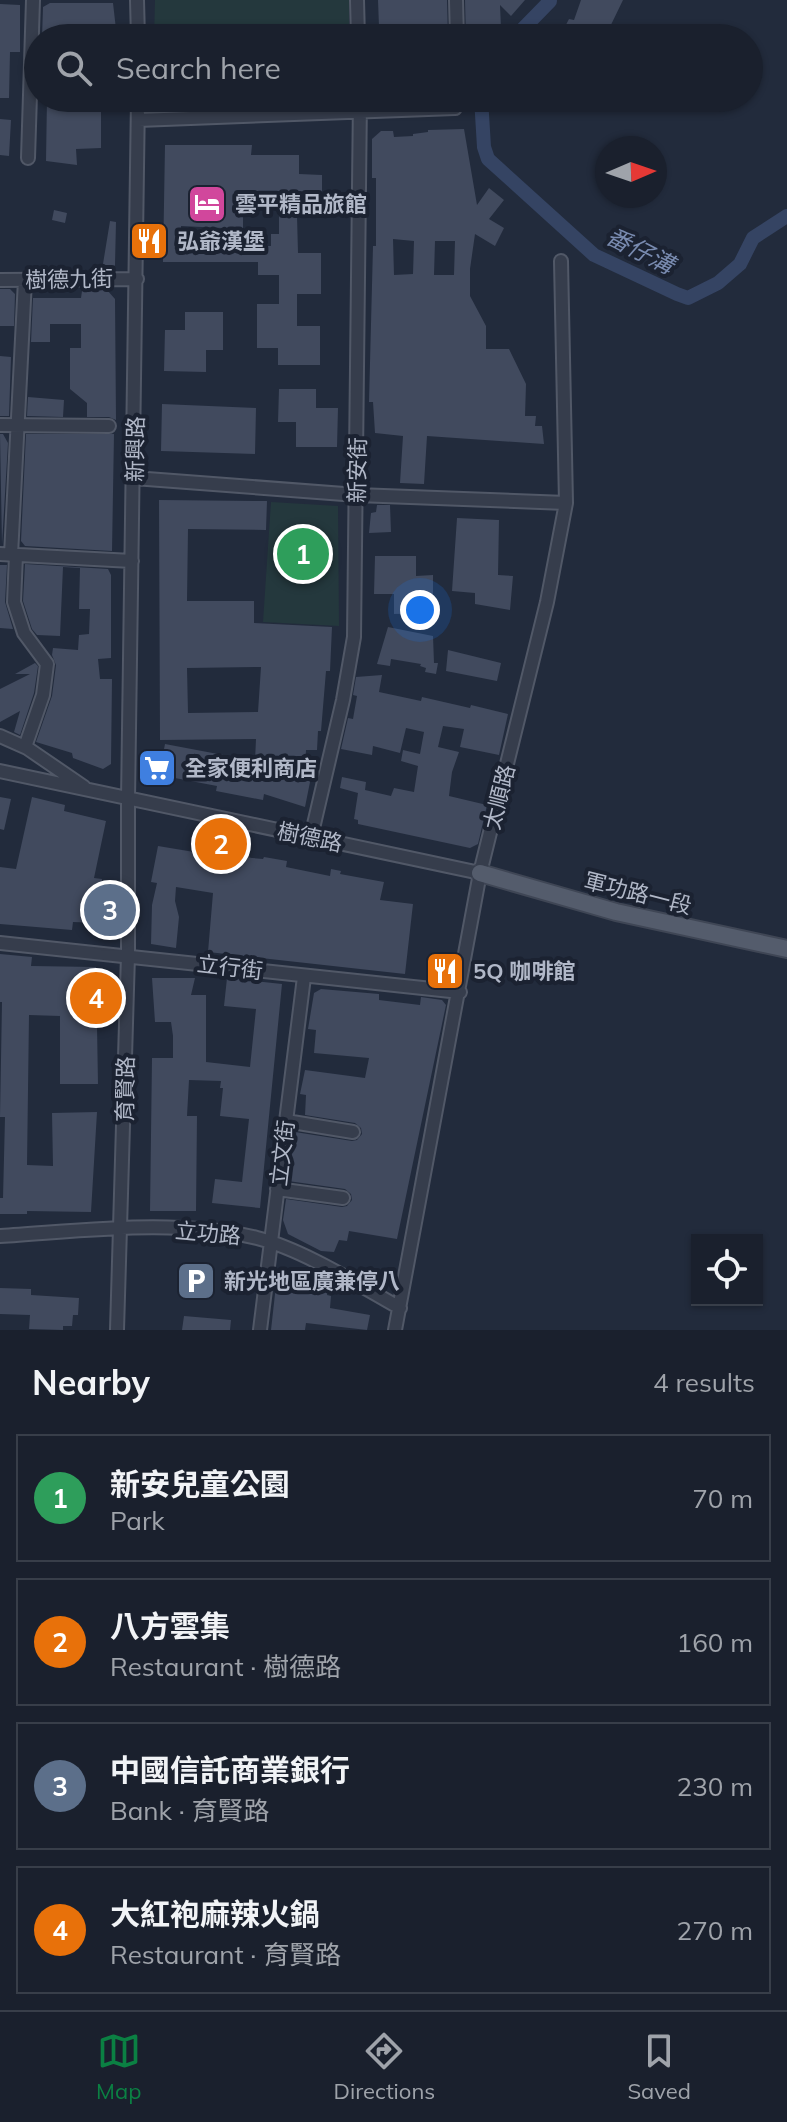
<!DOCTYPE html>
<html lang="en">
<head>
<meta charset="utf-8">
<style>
  :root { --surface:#1a202d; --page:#272d39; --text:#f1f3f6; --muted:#9fa3aa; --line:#383e49; --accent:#0b8043 }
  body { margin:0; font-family:Mulish,"Noto Sans TC",sans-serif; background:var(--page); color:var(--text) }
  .controls { position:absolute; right:24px; bottom:24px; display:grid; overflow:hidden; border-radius:0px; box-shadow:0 2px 6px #0004 }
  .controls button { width:72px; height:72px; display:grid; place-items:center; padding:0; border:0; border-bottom:2px solid var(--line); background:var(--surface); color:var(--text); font:40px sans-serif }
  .compass { position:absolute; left:595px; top:136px; width:72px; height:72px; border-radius:50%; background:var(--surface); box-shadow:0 2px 6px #0004; rotate:88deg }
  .you { position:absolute; left:420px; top:610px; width:28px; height:28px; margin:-20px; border:6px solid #fff; border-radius:50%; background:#1a73e8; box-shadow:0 0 0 12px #1a73e833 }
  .badge { display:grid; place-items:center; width:52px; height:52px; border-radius:50%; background:var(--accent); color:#fff; font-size:26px; font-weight:700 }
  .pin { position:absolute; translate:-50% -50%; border:4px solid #fff; box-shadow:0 2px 8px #0006 }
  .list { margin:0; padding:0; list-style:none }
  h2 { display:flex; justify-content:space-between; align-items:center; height:104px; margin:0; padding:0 32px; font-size:34px }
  h2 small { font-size:26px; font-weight:400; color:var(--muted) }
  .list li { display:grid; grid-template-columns:52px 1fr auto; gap:24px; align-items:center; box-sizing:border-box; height:128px; margin:0 16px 16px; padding:0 16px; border:2px solid var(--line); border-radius:0px }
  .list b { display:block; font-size:30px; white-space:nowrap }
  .list p { margin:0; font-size:26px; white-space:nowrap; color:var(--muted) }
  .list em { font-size:26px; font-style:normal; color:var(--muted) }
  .icon { flex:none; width:44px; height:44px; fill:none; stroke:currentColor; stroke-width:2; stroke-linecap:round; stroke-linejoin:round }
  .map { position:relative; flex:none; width:787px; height:1330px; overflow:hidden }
  .search { position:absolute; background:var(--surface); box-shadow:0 2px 6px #0004; left:24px; right:24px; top:24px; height:88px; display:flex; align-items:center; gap:20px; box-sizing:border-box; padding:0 28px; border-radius:44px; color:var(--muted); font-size:30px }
  .sheet { height:680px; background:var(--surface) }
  nav { display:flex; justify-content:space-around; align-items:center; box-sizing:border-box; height:112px; border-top:2px solid var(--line); background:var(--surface); font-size:22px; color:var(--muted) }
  nav a { display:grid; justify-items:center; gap:4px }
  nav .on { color:var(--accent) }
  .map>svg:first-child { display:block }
</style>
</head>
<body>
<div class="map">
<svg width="787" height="1330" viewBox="0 0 787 1330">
  <rect width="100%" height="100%" fill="#222b3c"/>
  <path fill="#24383d" d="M155,0H349V38H154Z
    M156,98H342L163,102Z
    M271,502L338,506L339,626L263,622Z"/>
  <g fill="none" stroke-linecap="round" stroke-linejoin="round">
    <path stroke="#354463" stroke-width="14" d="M514,38L550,1
      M481,98L484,147L488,159L594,255L677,294L688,298L718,283L740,264L753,238L787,216"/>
  </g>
  <path fill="#414a5e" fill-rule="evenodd" d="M378,0H447L448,38H368V27H379Z
    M465,0H525L511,16L500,5L501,28L492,38H466Z
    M581,0H623L608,31L598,29L595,38H559L569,19L574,20Z
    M50,3H113L117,38H42L43,7Z
    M0,4L20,5V52H10L9,98H0Z
    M47,98H101V148L76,149L77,165L46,161Z
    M0,119L11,120L9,156L0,155Z
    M464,129L477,205L489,188L504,200L489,219L504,228L495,246L475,234L470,269V296L486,326V349H509L526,384L525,416H536L535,426H542L544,444L427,436L424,484L400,483L403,436L375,433L373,402H369L373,246H376V178H372V139L381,131H393L394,137L413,136V134L428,132V130ZM393,239L414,241L413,274L394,275ZM435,241H455L454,275H434Z
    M165,145H252L251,155H299V174L322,175V216H297L298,253H321V294H297V326H320V365H278V348H257V304H279V275H258V262H163ZM243,199H279V234H271V246H181V226L243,229Z
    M54,210L67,213L65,223L52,220Z
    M110,221L116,222L115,265L112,270H102Z
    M0,289H10L15,294L14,326H0Z
    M107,290L115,299L116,420L109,417H87V403L70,389V348H81V324H50V342H31L33,298H81L82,291Z
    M185,312H223V350H206V372L164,371L165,330H185Z
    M0,356L11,357L9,416H0Z
    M279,389H316V408H338L337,447H296V422H278Z
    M28,397L64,400L63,417L27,416Z
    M162,404L256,408L255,454L161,451Z
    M0,434H3L8,443L2,545Z
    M26,434H114L112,551L25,546L21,541Z
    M159,500L267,501L266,530L188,529L187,601H254V623L332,627L330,671H326L321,731H318L317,750H306L305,770L312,772L305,807L264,794L263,800L216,791L217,786L159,775L165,744L255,761L256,739L160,740ZM261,667L258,712L188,713L187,668Z
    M377,505H390L391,532L369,533L371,513L376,512Z
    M457,518L499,520L498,575L513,576L510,610L475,604V593L452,591Z
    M375,556H416V576L433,575V613L394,614V594H374Z
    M25,564L108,569L111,575V658L98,659L100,679H112L111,764L103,769L73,758L72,753L36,742L52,696L56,665L52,655L53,648L78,650L79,635L89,634L90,609H79L80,568L63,567L60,636L37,635L32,629L23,601Z
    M0,565H7L5,602L13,629L0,628Z
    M388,627L433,636L434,663H438L436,674L425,672L426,668L420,666L421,664L391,659L390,666L377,664Z
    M448,650L501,663L497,681L446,671Z
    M35,663L38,666L34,693L20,735L14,732L20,711L0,722V689L30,674H15Z
    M382,675L379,692L421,701L422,697L470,708L471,705L508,714L499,755L460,747L464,729L443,726L438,747L459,752L452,772L449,796L487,805L478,844L470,848L358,824V820L354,819L358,793L340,788L342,777L366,782L365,790L391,796L394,788L414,792L418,766L401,761L403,750L420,754L424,732L406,728L400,753L373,746L372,755L341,749L348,718L353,719L357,696L353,695L356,677Z
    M0,797L11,799L4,830L0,829Z
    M32,797L65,805L64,811L106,821L94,878L102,879L99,923L73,922L72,930L0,924V867L16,869Z
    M158,846L206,854L207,849L252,858L263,859L264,857L287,861L286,867L330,876L331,869L341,871L340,874L384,882L380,900L413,904L405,974L208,952L213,893L176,887L175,901L179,917L176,948L151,944L152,905L157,883L151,882Z
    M0,954L32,957L31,966L96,967L98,1084H60V1016L29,1015L27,1165L53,1166L52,1113L97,1112L91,1212L27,1211V1214H0V1198H3L5,1117H0L2,1002H0Z
    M152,978H195L191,995H206V1062L250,1067L256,1009L224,1006L227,978L282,984L260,1208L212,1203L215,1179L242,1182L249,1119L220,1116L223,1088H220L221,1081L189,1080L187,1116H197L196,1211H150L152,1058H173V1036L171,1022H155Z
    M321,989L379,994V1000L420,1005L421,997L442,1000L446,1005L397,1239L349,1231L347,1241L339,1240L334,1252L321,1251L288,1234L283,1220L286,1199L342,1207L347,1206L352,1200L351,1194L345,1189L288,1181L295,1132L352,1141L357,1140L362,1134L361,1128L355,1123L305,1115L306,1095L300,1094L305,1070L365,1078L369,1058L314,1053L316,1030L308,1029L314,993Z
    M295,1272L328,1286L327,1295L331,1296L330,1308L370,1315L367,1330L306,1323L305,1330H271L276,1285H281L282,1275H294Z
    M0,1288L31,1289V1295L79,1298L78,1315H73L72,1326H63V1330L29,1329L30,1315L0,1314Z
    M184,1316L231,1320L230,1330H182Z"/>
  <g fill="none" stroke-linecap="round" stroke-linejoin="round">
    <defs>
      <path id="minor" d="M137,0L138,38
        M357,0L358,38
        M456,0L457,38
        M138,120L455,108L459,98
        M28,158L33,0
        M0,280L137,279
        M0,425L109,426
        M134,478L357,495L566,503
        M0,554L132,561
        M11,555L25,280
        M16,555L14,602L24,633L47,664L43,695L25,747
        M0,736L27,748L84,787
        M0,771L480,873
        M311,837L343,700L354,637L360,98
        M0,943L460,992
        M286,1121L353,1132
        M277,1189L343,1198
        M0,1236C82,1231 176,1218 257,1238C302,1249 359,1285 400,1308
        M117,1330L128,955V800L138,98
        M260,1330L304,977
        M395,1330L480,873L547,602L566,503L561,261"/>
      <path id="major" d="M480,873L616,912L787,949"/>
    </defs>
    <use href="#minor" stroke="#515867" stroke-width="16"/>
    <use href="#major" stroke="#3f4655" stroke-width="20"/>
    <use href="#minor" stroke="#363d4c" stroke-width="12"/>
    <use href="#major" stroke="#545c6c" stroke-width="16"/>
  </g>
  <defs>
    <symbol id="hotel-square" viewBox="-11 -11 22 22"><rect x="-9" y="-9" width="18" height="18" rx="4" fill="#d1479c" stroke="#1b2231"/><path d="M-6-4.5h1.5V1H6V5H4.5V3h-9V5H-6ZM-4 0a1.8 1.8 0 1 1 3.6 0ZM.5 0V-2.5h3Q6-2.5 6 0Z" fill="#fff"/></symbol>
    <symbol id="restaurant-square" viewBox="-11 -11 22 22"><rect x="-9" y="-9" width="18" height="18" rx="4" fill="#e8710a" stroke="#1b2231"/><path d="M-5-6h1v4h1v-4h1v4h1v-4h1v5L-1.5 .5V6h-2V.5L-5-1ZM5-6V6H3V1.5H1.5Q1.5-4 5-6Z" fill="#fff"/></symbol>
    <symbol id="supermarket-square" viewBox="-11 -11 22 22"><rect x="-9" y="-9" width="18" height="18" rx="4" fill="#3f7fe0" stroke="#1b2231"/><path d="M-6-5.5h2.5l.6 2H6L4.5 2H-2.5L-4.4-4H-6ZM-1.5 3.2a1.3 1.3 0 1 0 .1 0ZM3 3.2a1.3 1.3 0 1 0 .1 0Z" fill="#fff"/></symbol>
    <symbol id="parking-square" viewBox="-11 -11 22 22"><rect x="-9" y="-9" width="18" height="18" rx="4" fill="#5c6f8a" stroke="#1b2231"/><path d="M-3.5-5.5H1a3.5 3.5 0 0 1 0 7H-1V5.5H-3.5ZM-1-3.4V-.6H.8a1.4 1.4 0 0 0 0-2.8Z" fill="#fff"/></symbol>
  </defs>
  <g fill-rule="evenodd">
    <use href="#hotel-square" x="185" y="182" width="44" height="44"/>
    <use href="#restaurant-square" x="127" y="219" width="44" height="44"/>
    <use href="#supermarket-square" x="135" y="746" width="44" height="44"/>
    <use href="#restaurant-square" x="423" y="949" width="44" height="44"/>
    <use href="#parking-square" x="174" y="1259" width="44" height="44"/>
  </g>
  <g text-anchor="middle" stroke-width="8" stroke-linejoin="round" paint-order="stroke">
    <g font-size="22" font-weight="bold" fill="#b1b8c8" stroke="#1b2231" text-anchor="start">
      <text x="235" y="212">雲平精品旅館</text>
      <text x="177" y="249">弘爺漢堡</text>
      <text x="185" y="776">全家便利商店</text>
      <text x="473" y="979">5Q 咖啡館</text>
      <text x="224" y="1289">新光地區廣兼停八</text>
    </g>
    <g font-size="22" fill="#b1b8c8" stroke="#1b2231">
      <text transform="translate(69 279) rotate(-1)" y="8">樹德九街</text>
      <text transform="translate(135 449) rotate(-89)" y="8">新興路</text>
      <text transform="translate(357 470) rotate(-89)" y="8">新安街</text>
      <text transform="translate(499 797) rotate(-76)" y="8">太順路</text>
      <text transform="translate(310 837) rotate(12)" y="8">樹德路</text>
      <text transform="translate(638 893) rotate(14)" y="8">軍功路一段</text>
      <text transform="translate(230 967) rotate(7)" y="8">立行街</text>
      <text transform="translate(125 1089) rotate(-89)" y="8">育賢路</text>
      <text transform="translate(282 1153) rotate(-83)" y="8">立文街</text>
      <text transform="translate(208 1233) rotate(5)" y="8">立功路</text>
    </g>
    <g font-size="24" font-style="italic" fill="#798bb0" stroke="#1b2231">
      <text transform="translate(640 251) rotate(27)" y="8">番仔溝</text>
    </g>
  </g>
</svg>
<div class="controls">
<button><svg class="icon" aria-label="locate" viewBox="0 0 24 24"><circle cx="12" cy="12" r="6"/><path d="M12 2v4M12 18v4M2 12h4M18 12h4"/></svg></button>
</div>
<svg class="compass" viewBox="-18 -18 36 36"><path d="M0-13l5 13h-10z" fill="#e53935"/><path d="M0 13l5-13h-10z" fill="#9fa3aa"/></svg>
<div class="you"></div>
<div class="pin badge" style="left:303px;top:554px;background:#2e9e5b">1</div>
<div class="pin badge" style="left:221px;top:844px;background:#e8710a">2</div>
<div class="pin badge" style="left:110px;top:910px;background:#5c6f8a">3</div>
<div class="pin badge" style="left:96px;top:998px;background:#e8710a">4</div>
<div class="search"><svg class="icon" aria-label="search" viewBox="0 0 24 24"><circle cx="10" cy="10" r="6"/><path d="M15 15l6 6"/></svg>Search here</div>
</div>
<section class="sheet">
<h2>Nearby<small>4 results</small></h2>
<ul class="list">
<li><span class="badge" style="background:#2e9e5b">1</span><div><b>新安兒童公園</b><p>Park</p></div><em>70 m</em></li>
<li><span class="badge" style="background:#e8710a">2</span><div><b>八方雲集</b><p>Restaurant · 樹德路</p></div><em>160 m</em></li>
<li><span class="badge" style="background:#5c6f8a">3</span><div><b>中國信託商業銀行</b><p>Bank · 育賢路</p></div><em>230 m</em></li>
<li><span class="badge" style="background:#e8710a">4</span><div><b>大紅袍麻辣火鍋</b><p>Restaurant · 育賢路</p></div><em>270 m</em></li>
</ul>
</section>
<nav>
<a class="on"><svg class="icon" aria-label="map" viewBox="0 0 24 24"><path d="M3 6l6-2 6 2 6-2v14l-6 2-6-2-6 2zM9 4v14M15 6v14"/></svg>Map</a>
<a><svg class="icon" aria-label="directions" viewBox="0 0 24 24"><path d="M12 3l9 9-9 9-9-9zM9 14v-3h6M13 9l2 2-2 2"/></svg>Directions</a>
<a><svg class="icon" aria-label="saved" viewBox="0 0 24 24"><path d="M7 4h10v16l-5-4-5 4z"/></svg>Saved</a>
</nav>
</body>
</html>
